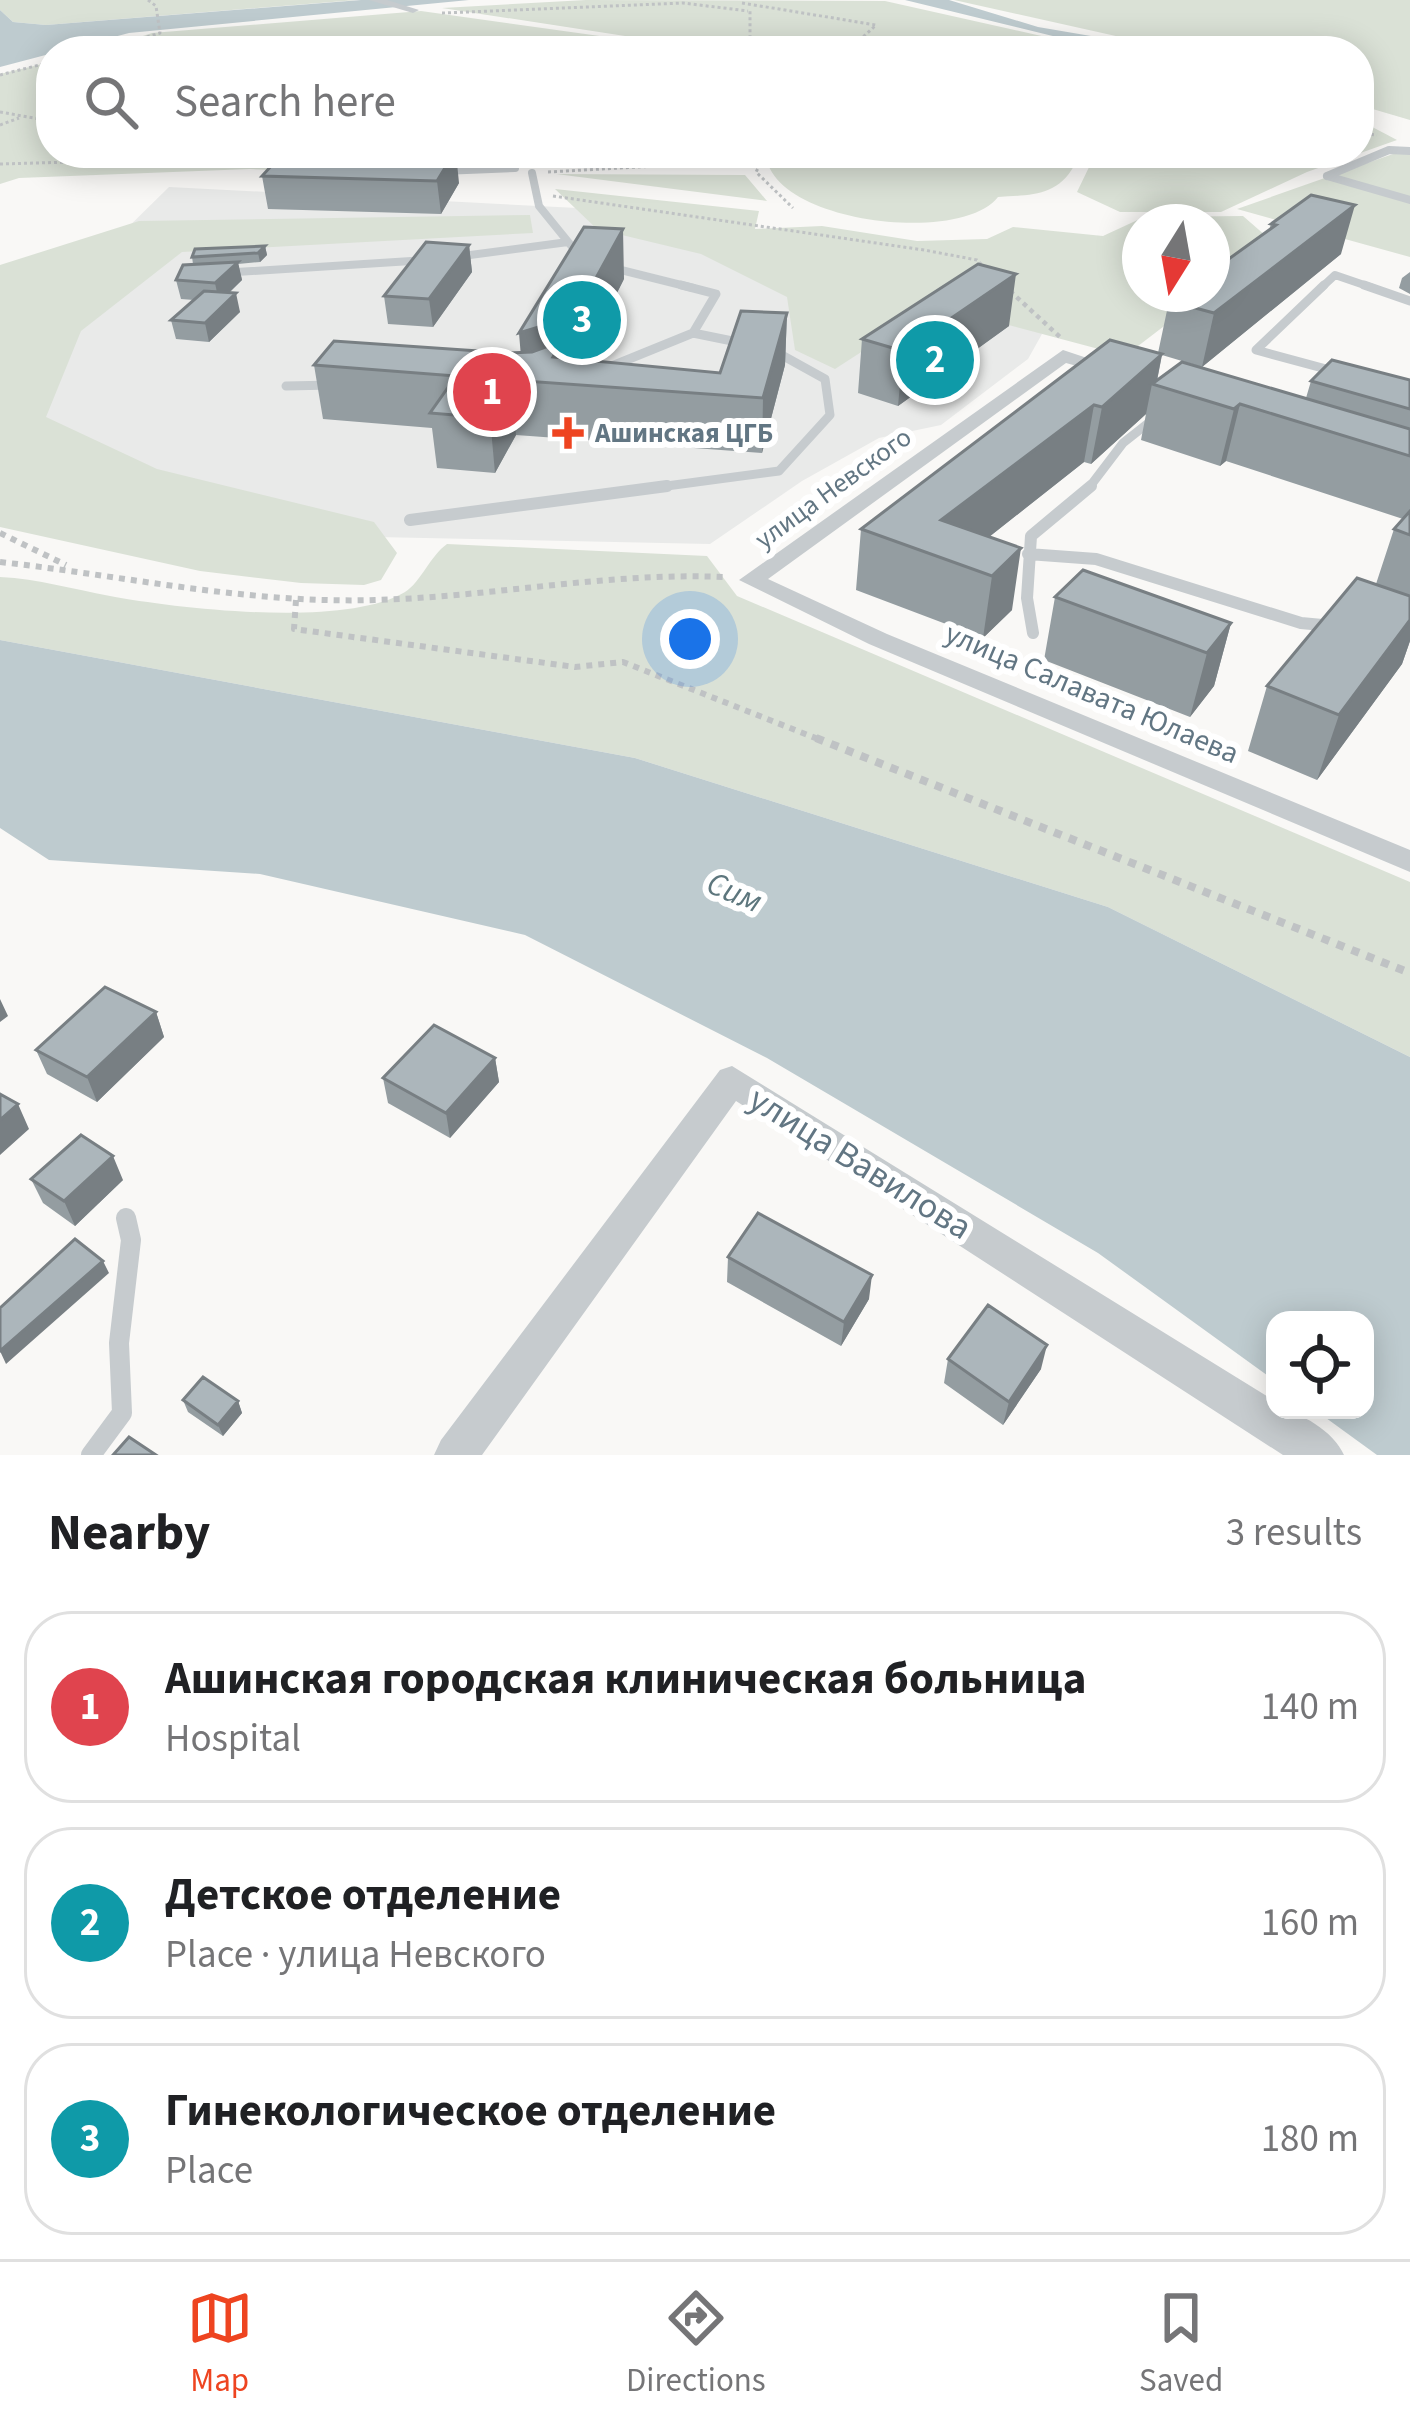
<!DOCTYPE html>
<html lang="en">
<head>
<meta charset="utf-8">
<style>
  :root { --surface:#fff; --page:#f6f6f6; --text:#202124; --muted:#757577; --line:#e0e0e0; --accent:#ee4420 }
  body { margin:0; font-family:"Source Sans 3",sans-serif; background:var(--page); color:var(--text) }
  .controls { position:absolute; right:36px; bottom:36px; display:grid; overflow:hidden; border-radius:24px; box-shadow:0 6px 30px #0003 }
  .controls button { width:108px; height:108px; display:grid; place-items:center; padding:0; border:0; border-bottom:3px solid var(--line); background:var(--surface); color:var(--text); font:60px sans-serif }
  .compass { position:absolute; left:1122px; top:204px; width:108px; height:108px; border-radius:50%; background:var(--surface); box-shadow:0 6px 30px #0003; rotate:191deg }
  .you { position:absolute; left:690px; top:639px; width:42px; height:42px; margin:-30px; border:9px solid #fff; border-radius:50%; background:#1a73e8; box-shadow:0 0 0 18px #1a73e833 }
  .badge { display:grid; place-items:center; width:78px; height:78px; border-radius:50%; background:var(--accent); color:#fff; font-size:39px; font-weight:700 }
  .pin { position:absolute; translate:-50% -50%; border:6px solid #fff; box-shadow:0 3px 12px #0006 }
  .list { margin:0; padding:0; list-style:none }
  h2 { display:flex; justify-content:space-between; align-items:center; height:156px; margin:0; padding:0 48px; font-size:51px }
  h2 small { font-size:39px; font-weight:400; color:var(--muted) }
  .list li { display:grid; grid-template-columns:78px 1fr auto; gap:36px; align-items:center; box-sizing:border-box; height:192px; margin:0 24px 24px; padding:0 24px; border:3px solid var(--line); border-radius:48px }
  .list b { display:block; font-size:45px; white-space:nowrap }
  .list p { margin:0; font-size:39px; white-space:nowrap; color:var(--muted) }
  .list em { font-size:39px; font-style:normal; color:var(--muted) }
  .icon { flex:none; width:66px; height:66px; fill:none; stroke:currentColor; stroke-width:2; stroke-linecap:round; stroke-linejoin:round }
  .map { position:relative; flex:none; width:1410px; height:1455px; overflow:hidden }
  .search { position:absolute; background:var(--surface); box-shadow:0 6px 30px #0003; left:36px; right:36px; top:36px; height:132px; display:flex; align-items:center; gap:30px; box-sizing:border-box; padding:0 42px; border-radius:48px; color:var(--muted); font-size:45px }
  .sheet { height:804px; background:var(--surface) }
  nav { display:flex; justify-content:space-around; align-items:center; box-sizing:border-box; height:168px; border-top:3px solid var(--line); background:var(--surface); font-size:33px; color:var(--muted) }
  nav a { display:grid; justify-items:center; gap:6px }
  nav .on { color:var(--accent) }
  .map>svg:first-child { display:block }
</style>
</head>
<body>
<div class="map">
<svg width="1410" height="1455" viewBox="0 0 1410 1455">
  <rect width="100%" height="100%" fill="#f9f8f6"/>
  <path fill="#e9eae9" d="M169,187L617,210L966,262L1042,334L1028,359L941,425L879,438L802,481L710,544L94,531L0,353Z"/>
  <path fill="#dae1d6" d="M0,0H357L46,25L13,22L0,10Z
    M586,0L885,1L1108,51H678L677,44L442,8Z
    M954,0H1410V120L1359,105V51H1183Z
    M421,11L657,44L644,51H97L152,33Z
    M51,62V153H459L419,175L250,169L19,178L0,184V74Z
    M1359,120L1397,140L1307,172L1221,212H1120L1077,192L1091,163L1087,153H1359Z
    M1410,148V257L1237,209Z
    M559,153H749L750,159L731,167L551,166L528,159Z
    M766,153H1053L1074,166C1057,196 1031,195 998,197C960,246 768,222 766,153Z
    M556,174L745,175L767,201Z
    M555,189L759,211L755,229L822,226L917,241L987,239L1013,227L1103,236L1144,217L1243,216L1273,242L1212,289V222H1140V294H1206L1125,356L934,305L835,369L795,350L787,297L701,254L597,229Z
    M530,215L533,233L182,252L81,331L46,417L157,469L374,522L397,553L381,580L364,585L301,583L200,571L0,527V265L139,221Z
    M447,544L707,556L737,596L1410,882V1057L1108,907L635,758L0,640V577C39,579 72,589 110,596C180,609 345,628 405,592C421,582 430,556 447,544Z"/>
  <path fill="#becbcf" d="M361,0H469L129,33L0,67V10L13,22L46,25Z
    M905,0H949L1038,27L1179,51H1114Z
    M0,640L635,758L1108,907L1410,1057V1455H1377L1315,1410H1365V1320H1275V1381L1098,1253L767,1058L525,935L260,874L49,860L0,828Z"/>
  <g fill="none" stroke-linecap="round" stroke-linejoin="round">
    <path stroke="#bfc2c4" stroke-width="3" stroke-dasharray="3 3" stroke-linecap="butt" d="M742,3L876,25L848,51
      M442,13L683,3L748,11
      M101,51L160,33L156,6L148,0
      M741,51L750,46V10
      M0,75L51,62
      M0,112L51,121
      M0,125L19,118
      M1359,133L1377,135
      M766,153L756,172L793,208
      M0,164L287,156
      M548,172L673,165
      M553,196L924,250L977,260L987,270"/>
    <path stroke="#bfc2c4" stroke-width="4.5" stroke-dasharray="4.5 4.5" stroke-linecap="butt" d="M1010,291L1060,337"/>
    <path stroke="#bfc2c4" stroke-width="6" stroke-dasharray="6 6" stroke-linecap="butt" d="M0,533L66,565
      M0,562C125,576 249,604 375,600C492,597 606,572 724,577
      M296,600L294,629L575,667L623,662L823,741"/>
    <path stroke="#bfc2c4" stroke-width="8" stroke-dasharray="8 8" stroke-linecap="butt" d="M816,738L1410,973"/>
    <path stroke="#c6cbce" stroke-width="8" d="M442,171L515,168
      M532,173L539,206L582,259
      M1327,176L1389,150L1410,151
      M1327,176L1410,200
      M455,257L568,242
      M609,267L693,288
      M221,273L427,260
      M1321,288L1335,275L1373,288"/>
    <path stroke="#c6cbce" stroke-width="9" d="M1324,285L1256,350L1341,373
      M1364,285L1410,301
      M693,333L747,344
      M602,370L693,333L716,294L681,285
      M286,386L333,385
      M644,489L779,471L830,415L825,379L769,348
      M1088,489L1123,443L1156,417"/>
    <path stroke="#c6cbce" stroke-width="12" d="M410,520L667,486
      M1028,554L1096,559L1301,623L1333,626
      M1033,633L1027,598L1031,536L1091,486"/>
    <path stroke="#c6cbce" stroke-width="20" d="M91,1455L122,1413L119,1343L131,1240L126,1218"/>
    <path fill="#c6cbce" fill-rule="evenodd" d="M369,0H387L419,10L413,13Z
      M1063,350L1123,370L1113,376L1066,363L768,579L887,634L1410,850V872L869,644L739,580Z
      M732,1066L1275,1401V1410C1300,1410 1334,1432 1344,1455H1283L736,1101L482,1455H434L441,1440L720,1070Z"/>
  </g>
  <path fill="#949da1" d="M283,153L459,183L441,214L268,209L262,176Z
    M1271,224L1341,254L1202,367L1162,355L1157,381L1306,398L1311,381L1410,380V641L1402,664L1317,780L1248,751L1267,686L1376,584L1394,529L1403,519L1226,461L1220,466L1141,440L1146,414L1091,464L1084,462L989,537L1012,610L983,638L856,590L861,529L1158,353L1169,301L1269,230Z
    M469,245L472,272L433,327L388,324L384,296Z
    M265,246L267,255L260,262L238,264L242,280L229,293L240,312L209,342L176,339L171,320L194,300L181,299L176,280L193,264L192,257Z
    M1410,272V294L1399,288L1402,278Z
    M624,279L583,360L720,373L787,313L785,365L762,453L516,435L495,473L437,468L432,428L323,419L314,365L521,353Z
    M1009,326L898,406L858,393L862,339Z
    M1055,597L1231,623L1214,686L1190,717L1044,660Z
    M156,1012L164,1037L97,1102L47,1074L36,1050Z
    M495,1058L499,1082L450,1138L388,1103L383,1078Z
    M31,1179L123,1180L75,1226L43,1203Z
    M728,1257L869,1299L841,1346L727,1282Z
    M948,1359L1041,1369L1003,1425L944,1383Z
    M183,1400L238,1401L242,1413L223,1436L188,1412Z"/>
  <path fill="#787f83" d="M454,153H456L459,183L441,214L437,181Z
    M1355,205L1341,254L1202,367L1214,313Z
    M623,229L624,279L578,370L523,381L519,333Z
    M469,245L472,272L433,327L429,299Z
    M265,246L267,255L260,262L258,253Z
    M238,262L242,280L219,302L215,283Z
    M1016,274L1009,326L898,406L903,351Z
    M236,293L240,312L209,342L205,323Z
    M787,313L785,365L762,453L763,398Z
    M1162,354L1156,385L1152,384L1146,414L1091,464L1102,407Z
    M511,380L516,435L495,473L490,418Z
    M1240,404L1226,461L1220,466L1234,409Z
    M1094,405L1084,462L956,563L941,520Z
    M1021,548L1012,610L983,638L992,576Z
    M1410,620V641L1402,664L1317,780L1339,715Z
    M1231,623L1214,686L1190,717L1207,653Z
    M0,999L8,1016L0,1022Z
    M156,1012L164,1037L97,1102L87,1077Z
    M495,1058L499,1082L450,1138L446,1113Z
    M18,1104L29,1129L0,1155V1120Z
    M113,1156L123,1180L75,1226L64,1201Z
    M103,1261L109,1273L6,1364L0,1351Z
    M872,1275L869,1299L841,1346L844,1322Z
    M1047,1345L1041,1369L1003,1425L1009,1402Z
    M238,1401L242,1413L223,1436L218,1425Z"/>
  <path fill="#acb6bb" stroke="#787f83" stroke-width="3" d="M283,153H454L437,181L262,176Z
    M1311,195L1355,205L1214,313L1169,301L1179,294H1212V271L1276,225L1271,224Z
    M584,227L623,229L575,316L519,333Z
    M426,242L469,245L429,299L384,296Z
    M265,246L258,253L192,257L195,249Z
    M238,262L215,283L176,280L183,265Z
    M978,264L1016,274L903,351L862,339Z
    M204,291L236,293L205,323L171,320Z
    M741,311L787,313L763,398L511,380L490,418L430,413L456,376L314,365L334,341L508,353L532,352L562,341L553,357L720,373Z
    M1110,340L1162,354L1102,407L1094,405L941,520L1021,548L992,576L861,529Z
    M1332,360L1410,380V409L1311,381Z
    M1182,362L1410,429V456L1240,404L1234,409L1152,384Z
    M1410,511V535L1394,529Z
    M1083,570L1231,623L1207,653L1055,597Z
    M1357,578L1410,596V620L1339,715L1267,686Z
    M105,987L156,1012L87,1077L36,1050Z
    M434,1025L495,1058L446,1113L383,1078Z
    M0,1094L18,1104L0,1120Z
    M81,1135L113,1156L64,1201L31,1179Z
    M758,1213L872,1275L844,1322L728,1257Z
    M75,1239L103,1261L0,1351V1308Z
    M988,1305L1047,1345L1009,1402L948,1359Z
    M203,1377L238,1401L218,1425L183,1400Z
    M129,1437L156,1455H113Z"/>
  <path fill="#ee4420" stroke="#fff" stroke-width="4.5" d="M562 415h12v12h12v12h-12v12h-12v-12h-12v-12h12z"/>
  <g text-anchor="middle" stroke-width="12" stroke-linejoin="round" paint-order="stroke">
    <g font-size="27" font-weight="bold" fill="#627683" stroke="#fff" text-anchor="start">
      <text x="595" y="442">Ашинская ЦГБ</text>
    </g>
    <g font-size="27" fill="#627683" stroke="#fff">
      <text transform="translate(833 488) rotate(-36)" y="9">улица Невского</text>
    </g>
    <g font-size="30" fill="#627683" stroke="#fff">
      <text transform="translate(1092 693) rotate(23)" y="10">улица Салавата Юлаева</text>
    </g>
    <g font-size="33" font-style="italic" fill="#5d767d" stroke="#fff">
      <text transform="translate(735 891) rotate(23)" y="12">Сим</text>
    </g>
    <g font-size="36" fill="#627683" stroke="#fff">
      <text transform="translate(861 1162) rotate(32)" y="13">улица Вавилова</text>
    </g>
  </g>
</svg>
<div class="controls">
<button><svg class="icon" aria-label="locate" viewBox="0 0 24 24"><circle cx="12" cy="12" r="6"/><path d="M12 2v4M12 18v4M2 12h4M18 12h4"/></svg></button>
</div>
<svg class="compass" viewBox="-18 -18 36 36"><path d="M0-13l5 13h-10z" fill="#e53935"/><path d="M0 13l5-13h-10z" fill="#757577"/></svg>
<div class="you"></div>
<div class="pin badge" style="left:492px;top:392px;background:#e0444e">1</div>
<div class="pin badge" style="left:935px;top:360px;background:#0f9aa8">2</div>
<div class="pin badge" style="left:582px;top:320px;background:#0f9aa8">3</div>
<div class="search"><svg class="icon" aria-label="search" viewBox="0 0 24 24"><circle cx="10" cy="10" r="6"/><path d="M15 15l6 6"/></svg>Search here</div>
</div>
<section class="sheet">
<h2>Nearby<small>3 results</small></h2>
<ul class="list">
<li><span class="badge" style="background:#e0444e">1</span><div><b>Ашинская городская клиническая больница</b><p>Hospital</p></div><em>140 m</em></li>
<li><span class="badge" style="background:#0f9aa8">2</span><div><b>Детское отделение</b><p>Place · улица Невского</p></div><em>160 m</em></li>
<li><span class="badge" style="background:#0f9aa8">3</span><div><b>Гинекологическое отделение</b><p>Place</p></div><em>180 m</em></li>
</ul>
</section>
<nav>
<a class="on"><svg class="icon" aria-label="map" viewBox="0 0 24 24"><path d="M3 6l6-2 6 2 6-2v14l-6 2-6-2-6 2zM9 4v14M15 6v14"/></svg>Map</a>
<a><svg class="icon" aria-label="directions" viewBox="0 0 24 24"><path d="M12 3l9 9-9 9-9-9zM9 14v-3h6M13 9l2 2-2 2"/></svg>Directions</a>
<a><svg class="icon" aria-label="saved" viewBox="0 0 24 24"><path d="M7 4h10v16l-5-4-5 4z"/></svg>Saved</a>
</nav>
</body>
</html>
